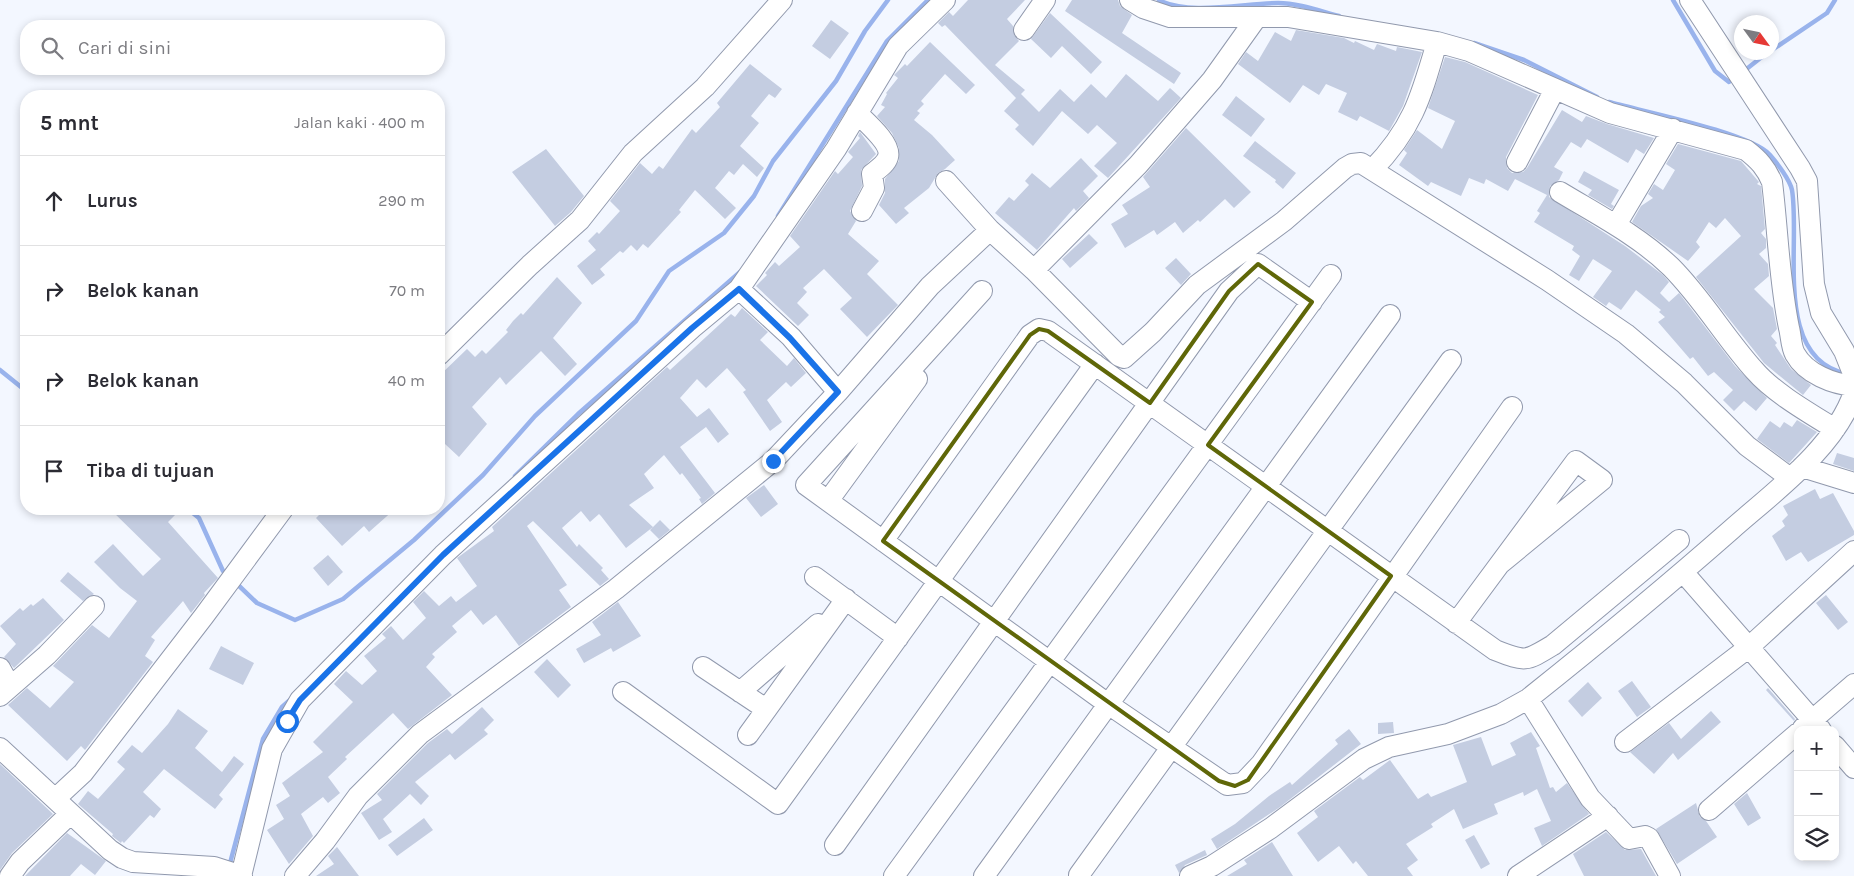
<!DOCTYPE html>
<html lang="id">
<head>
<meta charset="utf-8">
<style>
  :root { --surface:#fff; --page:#f2f2f3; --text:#2b2b33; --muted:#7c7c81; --line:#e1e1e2 }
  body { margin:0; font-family:Karla,sans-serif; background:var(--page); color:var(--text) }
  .controls { position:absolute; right:15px; bottom:15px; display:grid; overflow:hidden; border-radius:10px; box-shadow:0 2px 8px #0003 }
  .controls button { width:45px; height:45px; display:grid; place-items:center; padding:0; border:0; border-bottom:1px solid var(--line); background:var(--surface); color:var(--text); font:25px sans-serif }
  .compass { position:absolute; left:1734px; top:15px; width:45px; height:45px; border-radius:50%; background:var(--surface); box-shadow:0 2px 8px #0003; rotate:123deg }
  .stop { position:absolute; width:15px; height:15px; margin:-11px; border:4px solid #1a73e8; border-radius:50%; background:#fff }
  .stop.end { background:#1a73e8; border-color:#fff; box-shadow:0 1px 5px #0008 }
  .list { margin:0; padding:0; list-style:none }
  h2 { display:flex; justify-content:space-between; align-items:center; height:65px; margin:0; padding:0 20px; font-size:21px }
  h2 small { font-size:16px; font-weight:400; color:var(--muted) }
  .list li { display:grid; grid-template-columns:32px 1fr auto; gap:15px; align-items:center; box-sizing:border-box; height:90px; padding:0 20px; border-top:1px solid var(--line) }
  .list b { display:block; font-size:19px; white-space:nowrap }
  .list em { font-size:16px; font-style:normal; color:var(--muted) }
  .icon { flex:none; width:28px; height:28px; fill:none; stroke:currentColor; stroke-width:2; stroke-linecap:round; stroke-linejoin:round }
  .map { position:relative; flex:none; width:1854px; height:876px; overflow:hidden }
  .search { position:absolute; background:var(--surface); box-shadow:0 2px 8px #0003; left:20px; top:20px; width:425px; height:55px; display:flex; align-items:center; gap:12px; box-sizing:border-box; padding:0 18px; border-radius:20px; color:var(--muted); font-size:19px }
  .panel { position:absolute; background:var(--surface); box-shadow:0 2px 8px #0003; left:20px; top:90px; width:425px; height:425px; border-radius:20px }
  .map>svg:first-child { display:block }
</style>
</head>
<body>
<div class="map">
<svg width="1854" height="876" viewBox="0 0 1854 876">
  <rect width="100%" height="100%" fill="#f3f7ff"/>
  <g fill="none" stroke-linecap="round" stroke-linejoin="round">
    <path stroke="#99b3ec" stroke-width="4.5" d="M1159,0C1187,16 1246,3 1278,3C1298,3 1320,11 1339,16
      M1673,0L1715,71L1729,82L1735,78
      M1474,43L1524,60L1597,97
      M1772,50L1827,13L1835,0
      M1744,71L1768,52
      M1609,102C1641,111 1751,133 1770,155C1777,163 1790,180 1792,190C1801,245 1772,360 1848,374
      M778,216L887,41L928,0
      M0,370L26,391
      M515,476L578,414L740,272
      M188,509L199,518L223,571L228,576
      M235,582L257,603L295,620L343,599L414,540L483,475L535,416L636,321L669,271L724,233L754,196L773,161L836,81L865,31L888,0
      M229,867L263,739L282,707L291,699"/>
  </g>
  <path fill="#c4cde1" d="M968,0H1025L1007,19L1013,26L1014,35L1019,41L995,65L1025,90L1021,94L1039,112L1060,89L1074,102L1091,84L1106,98L1126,74L1158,101L1170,88L1181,98L1108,178L1094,166L1117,143L1097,125L1088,134L1062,111L1033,146L1015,129L1019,125L1004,111L1016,98L945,25L942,27L938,23L949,12L953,16Z
    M1072,0H1118L1120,6L1132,15L1122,33L1181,73L1174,84L1065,11Z
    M1050,13L1102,62L1091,74L1062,46L1051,58L1031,39Z
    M831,20L849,33L830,59L812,46Z
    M1296,30L1344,38L1354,43L1355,41L1374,50L1377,44L1396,51L1397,47L1422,52L1403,106L1389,131L1360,116L1357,121L1338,112L1347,93L1326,84L1319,95L1303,85L1290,103L1238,64L1246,52L1258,61L1275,32L1291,41Z
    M930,42L975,85L966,94L945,74L921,101L924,104L917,111L920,113L914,120L932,135L955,160L945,169L938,173L929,188L904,208L909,213L896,224L879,205L885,193V179L899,161V148L892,133L877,116L885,107L881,105L887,94L886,93L898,78L894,75L905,64L907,66Z
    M1445,57L1465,62L1538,95L1506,157L1507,168L1512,173L1523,172L1527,168L1562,110L1582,122L1586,116L1607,124L1654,138L1644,154L1636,149L1628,163L1587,139L1581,148L1571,142L1554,167L1563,172L1559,180L1550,186L1549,197L1625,246L1663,275L1669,282L1660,293L1669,302L1679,293L1735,366L1767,398L1756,411L1744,401L1734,411L1723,400L1733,390L1714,372L1708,376L1693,357L1690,359L1658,322L1665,317L1659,312L1661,310L1636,290L1621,310L1609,302L1606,306L1593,297L1612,271L1593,259L1579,281L1569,275L1580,256L1572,250L1574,246L1534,222L1540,213L1537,211L1547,195L1515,179L1508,191L1486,179L1484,184L1469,178L1461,196L1431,182L1428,186L1399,165L1407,153L1404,150L1417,130L1442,149L1455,121L1428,108Z
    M750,64L782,89L775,98L769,94L751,116L759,123L740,146L764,168L757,177L743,164L734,175L729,171L715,188L736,208L725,219L695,190L679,210L681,212L648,248L643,244L637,251L631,245L623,253L620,251L600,269L605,275L592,285L577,266L596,250L588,241L597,232L599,234L620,211L610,201L640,163L652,174L659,166L663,169L692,129L696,133L720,107L717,103Z
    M1236,96L1265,119L1251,137L1222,115Z
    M1186,128L1251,192L1234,208L1225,199L1200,222L1198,220L1183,233L1175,222L1157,235L1154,230L1125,248L1111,224L1128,214L1122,205L1150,187L1143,177Z
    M860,132L876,154L861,170L862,186L850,211L856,221L848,234L879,261L867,274L898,305L867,337L840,309L852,298L824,269L803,288L807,292L797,303L809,315L798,326L756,286L767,275L765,273L775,262L779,266L800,247L790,236L835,171L838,174L853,157L848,152L860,138L858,136Z
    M1255,141L1296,173L1283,189L1275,182L1276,180L1243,156Z
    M1678,144L1741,161L1759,182L1757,184L1761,186L1765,229L1761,233L1766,239V248L1759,254L1768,264L1769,276L1754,289L1773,308L1777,329L1771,336L1777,343L1775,345L1791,369L1811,385L1803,395L1764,363L1696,277L1741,236L1725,218L1716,228L1709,222L1696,242L1700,247L1688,261L1632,222L1641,206L1653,198L1648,194L1654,184L1663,190L1675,170L1666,164Z
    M546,149L584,196L571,212L555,226L512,172Z
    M1081,158L1098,176L1083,191L1089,198L1076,211L1074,208L1037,250L995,213L1009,197L1014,201L1029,185L1025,181L1032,173L1050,188Z
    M1584,171L1619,190L1611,204L1614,206L1612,209L1588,195L1592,190L1578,182Z
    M1089,234L1098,243L1070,268L1062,259Z
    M1176,258L1191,274L1181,285L1165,268Z
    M557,277L582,303L553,338L577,364L565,376L541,351L506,385L500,377L472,407L487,424L459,457L445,444L439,450V376L467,349L475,357L482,350L486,354L508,332L506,330L513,321L521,313L523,315Z
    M742,308L768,332L760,340L787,366L794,358L806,373L791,387L786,382L767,400L782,422L770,431L743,392L746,390L727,368L706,388L697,379L680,398L697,417L709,408L729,434L718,443L706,427L680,447L715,493L702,504L699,499L701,498L682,473L680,475L664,455L644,474L654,488L629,505L653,527L626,548L601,516L599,514L590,522L581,511L562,528L577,547L579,544L603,568L601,570L609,579L600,586L533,521L527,526L567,585L559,590L571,607L519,646L496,615L483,625L471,610L452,626L457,632L432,654L435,657L426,667L452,695L408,729L393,713L345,757L347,759L328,777L340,793L328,803L323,797L301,814L313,836L289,864L267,830L284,819L276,805L290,796L282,783L323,752L313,742L353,702L334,684L346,671L362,685L377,671L364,656L386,638L382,634L391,626L403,640L426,618L413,602L424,591L439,606L451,596L456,602L477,586L457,558L494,531L492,527L667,367L670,370L731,314L735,317Z
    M1797,420L1817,432L1789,463L1757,439L1770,421L1780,428L1784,422L1792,427Z
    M1837,453L1854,458V471L1833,464Z
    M764,485L778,504L761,517L746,498Z
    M1815,489L1820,499L1833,493L1854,531V535L1808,562L1801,552L1786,561L1772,536L1785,526L1782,521L1788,515L1783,506Z
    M110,509H181L168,522L218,578L204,593L205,595L191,613L183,601L151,637L155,640L145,656L153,662L85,750L81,746L67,761L8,705L27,688L50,708L74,682L53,666L92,625L109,638L137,601L120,588L94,562L113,544L143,576L161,559Z
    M313,509H395L369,532L364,526L342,546L316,518L319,515Z
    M660,520L670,530L659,539L650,530Z
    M328,555L343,572L328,586L313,568Z
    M68,572L94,594L83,601L60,581Z
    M1826,595L1848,622L1838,630L1816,603Z
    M43,598L64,620L14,668L4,657L16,644L0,626L20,608L23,611L31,604L33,606Z
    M618,602L641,636L613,652L611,648L584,663L576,649L601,635L592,622Z
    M221,646L254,663L243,685L209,669Z
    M547,659L571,685L558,698L534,672Z
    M1632,681L1651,707L1637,717L1618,691Z
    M1588,682L1602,698L1582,717L1568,701Z
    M1768,688L1795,719L1794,721L1766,690Z
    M482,707L494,720L484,730L488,734L455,760L450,754L415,782L429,796L421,805L410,794L383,819L392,832L379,840L361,813L382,800L377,794L428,743L447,729L452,734Z
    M178,709L208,731L195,748L222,772L234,756L244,764L219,795L223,799L215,809L164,769L143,792L161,809L154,818L150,815L124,843L122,841L121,843L112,836L113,834L78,804L88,791L98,799L125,769L117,762L132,745L142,753L168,724Z
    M1711,711L1721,722L1678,760L1673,753L1654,774L1630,752L1669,723L1681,739Z
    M1393,722L1394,733L1378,734V723Z
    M1349,729L1361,744L1280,807L1217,849L1211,839L1235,824L1269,796L1290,782L1292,785L1338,744L1335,740Z
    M1531,732L1540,746L1536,748L1550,788L1553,787L1556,792L1567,783L1589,814L1542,846L1534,828L1551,821L1537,789L1524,796L1523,792L1494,804L1498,814L1463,829L1454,809L1431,824L1433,827L1406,844L1418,860L1407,868L1413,876H1368L1356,861L1353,864L1339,846L1318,862L1297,833L1318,817L1314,811L1360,777L1363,780L1390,760L1418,799L1428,793L1431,797L1467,782L1453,745L1481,737L1492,766L1516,755L1510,743Z
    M0,764L53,814L12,853L0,870Z
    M1747,793L1761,818L1748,826L1734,804Z
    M1696,803L1700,817L1706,821L1717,837L1677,864L1656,829Z
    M424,818L433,830L397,856L388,845Z
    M1606,832L1625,850L1641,849L1656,876H1584L1573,854Z
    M67,833L106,861L95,875L81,864L70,876H25Z
    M1474,835L1490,864L1481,869L1465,840Z
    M1272,842L1293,876H1227L1247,864L1244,860Z
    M337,847L359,876H316L334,864L328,856Z
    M1205,850L1207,855L1185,865L1179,873L1175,865Z"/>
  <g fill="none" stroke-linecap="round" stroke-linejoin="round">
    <defs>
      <path id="minor" d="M1130,0L1143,8L1170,17H1288L1437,42L1469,51L1610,113L1746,150C1759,160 1766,168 1772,182C1778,231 1779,280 1789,328C1791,335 1791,347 1795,354C1806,374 1833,384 1854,386
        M1690,0L1800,168L1807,181L1814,284L1821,313L1844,351L1854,376
        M1024,30L1045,0
        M857,113C866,122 892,144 888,157C886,164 878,169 872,174L874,188L862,211
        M1517,162L1555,89
        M1372,170C1413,128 1421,97 1437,42
        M946,181L990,230
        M1560,192C1598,215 1639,236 1671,267C1703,299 1725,338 1755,371C1774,393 1811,414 1835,429
        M1616,225L1673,129
        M1034,270L1138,165L1212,80L1257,17
        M739,289L791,337L838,392
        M982,291L806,485L1108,704L1227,785L1243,783L1261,764L1512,407
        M439,355L530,265L580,220L633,153L705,87L782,0
        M1802,467L1854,483
        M828,501L917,379
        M883,541L1030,335L1039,329L1048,331L1495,650C1526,662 1525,662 1553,645L1679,540
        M1683,572L1821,730
        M815,577L898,638
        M1456,623L1576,461L1602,480L1501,563
        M703,667L766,709
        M0,668L10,686
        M623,692L778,804L1095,364
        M740,692L818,624
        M0,696L47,655L94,606
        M1528,699L1590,798L1629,839L1645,836L1649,838L1670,876
        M1803,728L1854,684
        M748,735L846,599
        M1625,742L1748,648L1854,551
        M1835,746L1854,768
        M0,748L110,850L122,858L133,862L214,867L242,876
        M55,799L83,773L204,616L283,509
        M1709,810L1798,733
        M835,845L1229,291L1258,264L1312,302
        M1079,875L1451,360
        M10,876L20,862L70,814
        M241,876L272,749L300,700L443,555L692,328L739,289L836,149L898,46L945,0
        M295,876L325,841L358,796L420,734L616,589L773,461L838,392L930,286L990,230L1034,270L1119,356L1124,358L1153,332L1197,285L1284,221L1345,168L1352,164L1361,163L1547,280L1626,334L1684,383L1747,446L1790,478
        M894,876L1331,275
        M984,876L1390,315
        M1190,876L1212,866L1271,828L1364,759L1389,747L1448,734L1501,714L1528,699C1597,644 1665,588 1732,529C1774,492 1836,447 1854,392
        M1518,876L1608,816"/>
    </defs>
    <use href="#minor" stroke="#9199ad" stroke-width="22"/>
    <use href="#minor" stroke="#fff" stroke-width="20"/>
  </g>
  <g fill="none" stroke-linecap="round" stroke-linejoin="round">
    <path stroke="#1a73e8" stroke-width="6" d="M287,721L300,700L443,555L692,328L739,289L790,338L838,392L773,461"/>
  </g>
  <path fill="none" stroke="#5f6708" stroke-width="4" stroke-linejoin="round" d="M1258,264L1312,302L1208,445L1391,576L1248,780L1235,786L1219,781L883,541L1030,335L1039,329L1048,331L1150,403L1229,291Z"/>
</svg>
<div class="controls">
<button>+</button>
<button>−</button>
<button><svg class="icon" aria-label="layers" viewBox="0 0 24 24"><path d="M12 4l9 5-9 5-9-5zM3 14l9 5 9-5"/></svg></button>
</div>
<svg class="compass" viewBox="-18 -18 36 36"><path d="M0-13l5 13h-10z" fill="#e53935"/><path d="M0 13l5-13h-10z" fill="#7c7c81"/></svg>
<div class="stop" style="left:287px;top:721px"></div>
<div class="stop end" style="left:773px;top:461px"></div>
<div class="search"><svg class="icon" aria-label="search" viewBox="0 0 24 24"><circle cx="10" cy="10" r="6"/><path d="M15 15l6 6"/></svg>Cari di sini</div>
<section class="panel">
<h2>5 mnt<small>Jalan kaki · 400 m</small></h2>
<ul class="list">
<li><svg class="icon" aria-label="ahead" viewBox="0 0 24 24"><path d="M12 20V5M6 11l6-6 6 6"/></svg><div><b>Lurus</b></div><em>290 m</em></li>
<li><svg class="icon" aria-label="right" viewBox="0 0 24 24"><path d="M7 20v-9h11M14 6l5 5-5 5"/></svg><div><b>Belok kanan</b></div><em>70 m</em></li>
<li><svg class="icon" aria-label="right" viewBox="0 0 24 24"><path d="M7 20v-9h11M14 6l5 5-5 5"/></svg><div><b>Belok kanan</b></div><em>40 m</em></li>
<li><svg class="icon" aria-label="arrive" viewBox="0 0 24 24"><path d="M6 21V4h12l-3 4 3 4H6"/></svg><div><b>Tiba di tujuan</b></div></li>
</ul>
</section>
</div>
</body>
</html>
